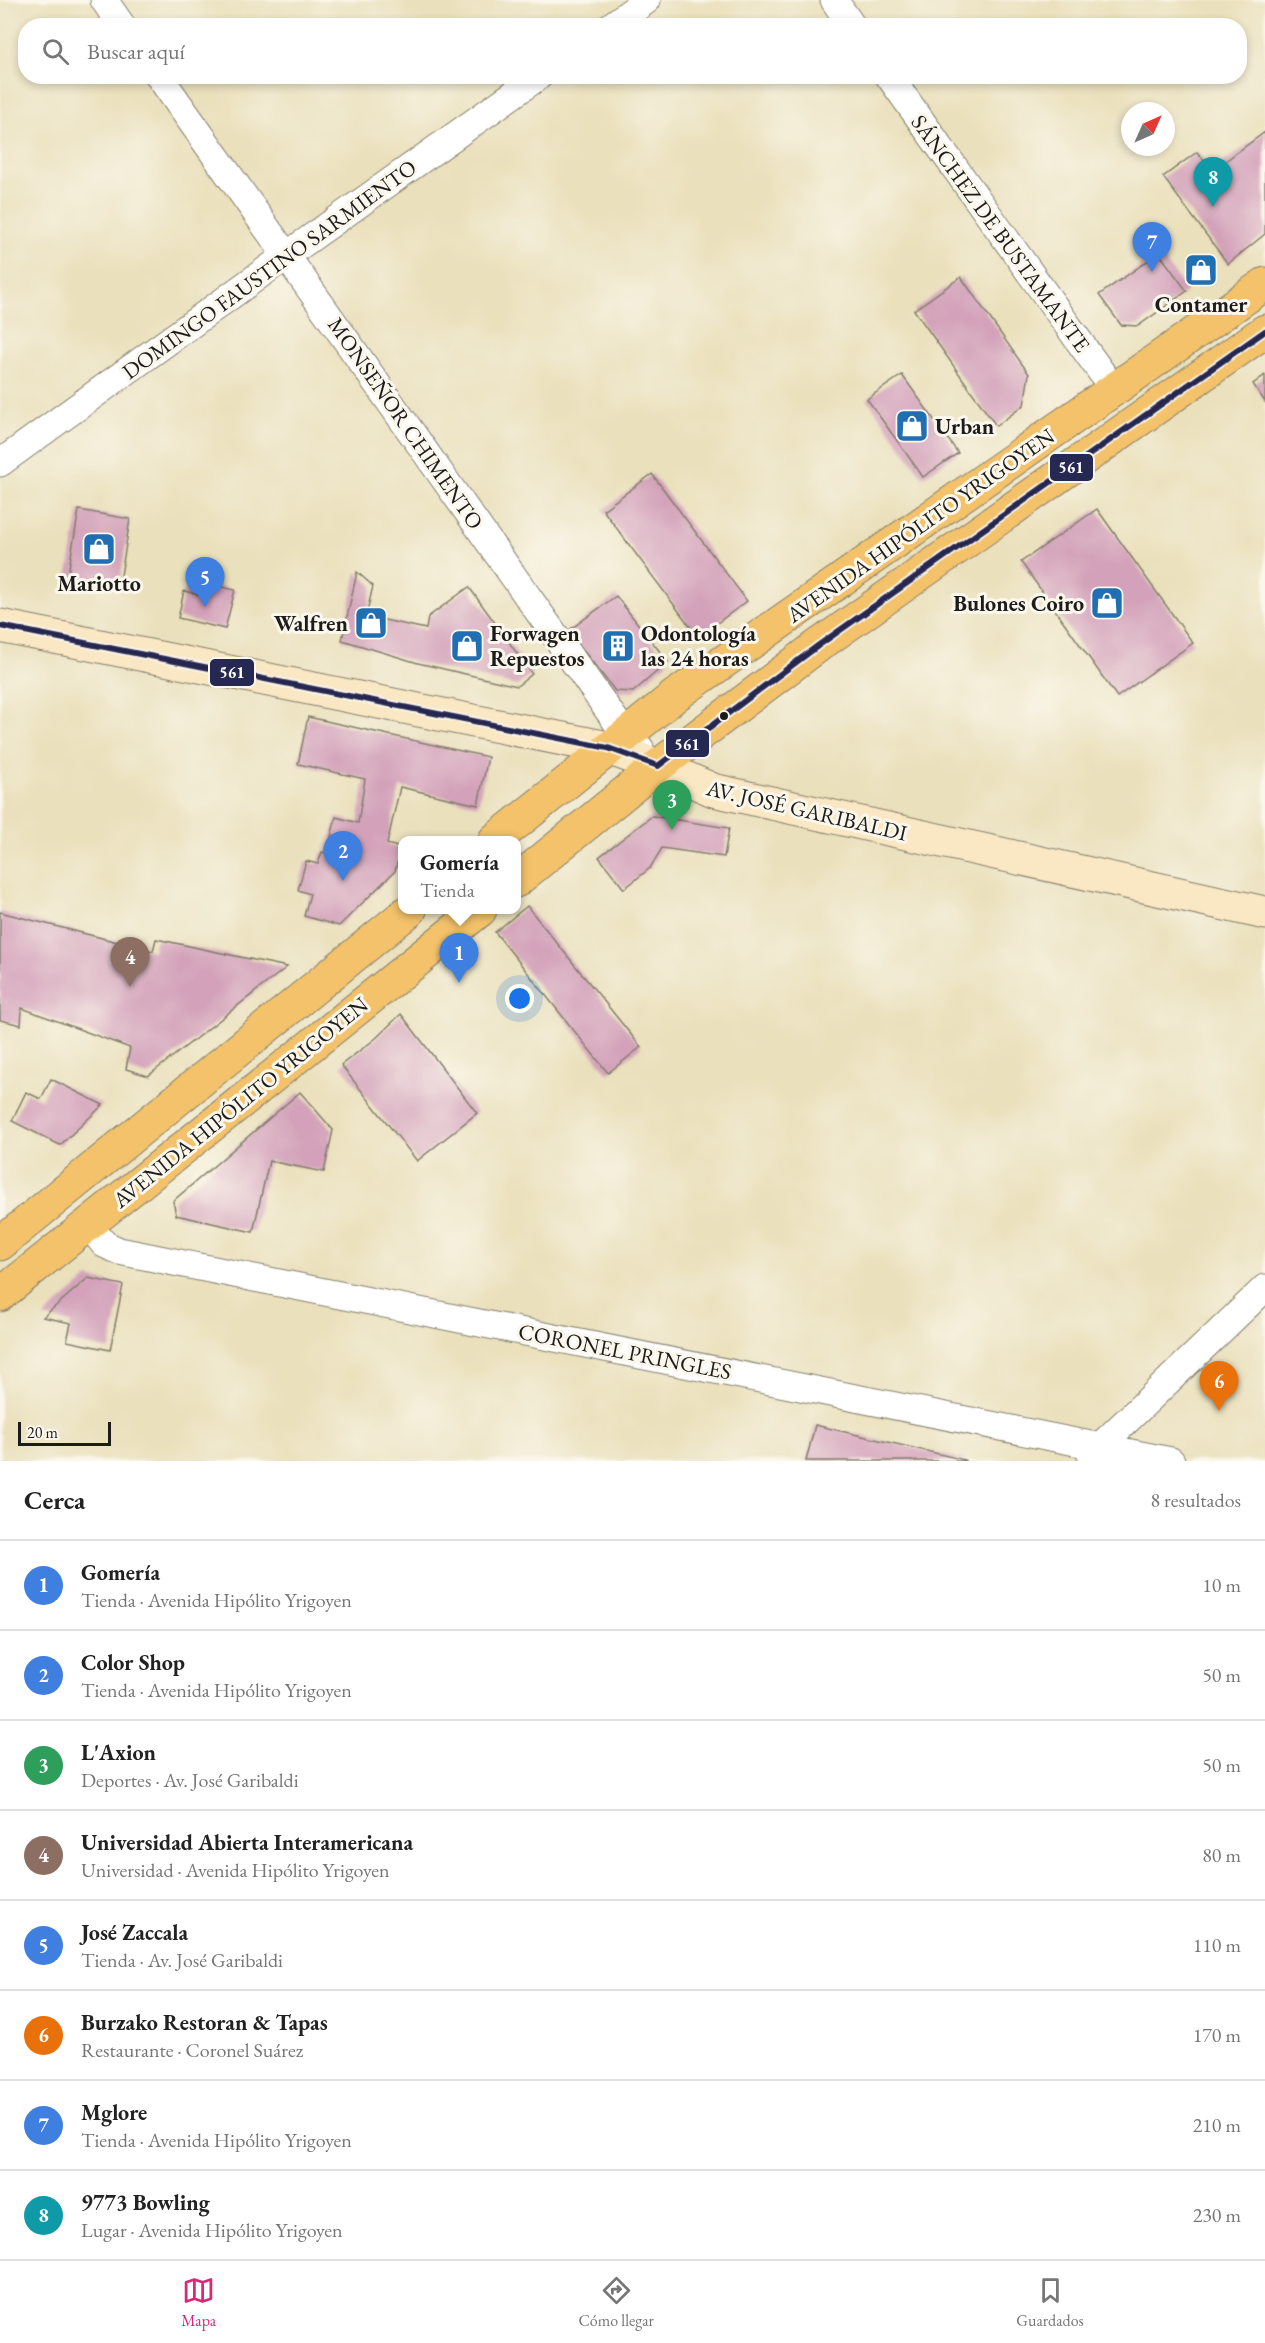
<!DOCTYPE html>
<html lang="es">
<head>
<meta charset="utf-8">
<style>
  :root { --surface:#fff; --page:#f6f6f6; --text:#222; --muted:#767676; --line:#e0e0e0; --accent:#db2777 }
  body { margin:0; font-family:"EB Garamond",serif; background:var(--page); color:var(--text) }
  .compass { position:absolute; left:1121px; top:102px; width:54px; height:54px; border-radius:50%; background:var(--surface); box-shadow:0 3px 9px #0003; rotate:45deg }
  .scale { position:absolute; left:18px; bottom:15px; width:93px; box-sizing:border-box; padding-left:6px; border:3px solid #1c1c1c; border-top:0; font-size:16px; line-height:21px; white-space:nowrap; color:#1c1c1c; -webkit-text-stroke:4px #fbf7ec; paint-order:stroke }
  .you { position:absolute; left:520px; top:999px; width:21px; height:21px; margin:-15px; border:4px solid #fff; border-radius:50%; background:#1a73e8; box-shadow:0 0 0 9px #1a73e833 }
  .badge { display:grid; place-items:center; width:39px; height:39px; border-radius:50%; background:var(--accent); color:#fff; font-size:20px; font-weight:700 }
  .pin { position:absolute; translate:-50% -50px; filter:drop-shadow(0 2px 3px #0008) }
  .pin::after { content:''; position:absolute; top:32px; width:21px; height:18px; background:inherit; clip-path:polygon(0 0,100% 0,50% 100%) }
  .popup { position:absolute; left:398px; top:836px; width:123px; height:78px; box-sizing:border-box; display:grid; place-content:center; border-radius:12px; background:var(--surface); filter:drop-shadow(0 2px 4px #0005); font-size:20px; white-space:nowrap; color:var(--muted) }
  .popup b { font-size:22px; color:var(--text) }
  .popup::after { content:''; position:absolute; left:50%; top:100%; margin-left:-12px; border:12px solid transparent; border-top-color:var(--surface) }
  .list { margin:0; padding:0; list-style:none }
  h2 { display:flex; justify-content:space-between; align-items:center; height:78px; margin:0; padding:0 24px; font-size:26px }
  h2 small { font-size:20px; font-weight:400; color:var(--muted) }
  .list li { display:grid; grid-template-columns:39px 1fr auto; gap:18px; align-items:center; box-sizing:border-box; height:90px; padding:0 24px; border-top:2px solid var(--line) }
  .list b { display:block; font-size:22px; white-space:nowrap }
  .list p { margin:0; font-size:20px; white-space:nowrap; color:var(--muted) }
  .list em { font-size:20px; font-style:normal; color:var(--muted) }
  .icon { flex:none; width:33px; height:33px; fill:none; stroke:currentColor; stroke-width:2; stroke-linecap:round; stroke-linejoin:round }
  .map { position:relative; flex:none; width:1265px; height:1461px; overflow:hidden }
  .search { position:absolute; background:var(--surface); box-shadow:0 3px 9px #0003; left:18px; right:18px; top:18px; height:66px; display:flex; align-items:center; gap:15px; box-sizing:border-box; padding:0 21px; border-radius:24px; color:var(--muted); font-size:22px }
  .sheet { height:798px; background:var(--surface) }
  nav { display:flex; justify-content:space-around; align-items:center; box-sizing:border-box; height:84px; border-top:2px solid var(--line); background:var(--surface); font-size:16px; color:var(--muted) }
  nav a { display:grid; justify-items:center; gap:3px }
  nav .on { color:var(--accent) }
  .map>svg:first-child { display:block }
</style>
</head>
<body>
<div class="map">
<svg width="1265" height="1461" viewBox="0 0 1265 1461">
  <rect width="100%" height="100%" fill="#fbf7ec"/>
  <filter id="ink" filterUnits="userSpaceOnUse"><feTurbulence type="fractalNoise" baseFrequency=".0167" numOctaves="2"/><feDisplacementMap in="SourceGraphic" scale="12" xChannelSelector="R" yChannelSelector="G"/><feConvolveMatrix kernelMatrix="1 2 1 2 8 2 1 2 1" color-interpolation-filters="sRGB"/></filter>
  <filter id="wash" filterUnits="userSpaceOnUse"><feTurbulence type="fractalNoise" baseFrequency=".008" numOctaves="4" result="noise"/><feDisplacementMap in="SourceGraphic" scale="24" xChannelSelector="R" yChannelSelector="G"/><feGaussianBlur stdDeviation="1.35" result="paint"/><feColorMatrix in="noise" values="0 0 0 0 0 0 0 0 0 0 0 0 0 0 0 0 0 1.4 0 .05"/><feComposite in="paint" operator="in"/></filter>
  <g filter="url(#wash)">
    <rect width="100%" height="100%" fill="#eae0bc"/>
    <g id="blocks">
      <path fill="#d3a2ba" d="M1265,132V234L1228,264L1163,177L1197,152L1213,170Z
        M1159,253L1187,291L1138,326L1121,325L1099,295Z
        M961,277L1029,374L1024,405L996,426L914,310Z
        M902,375L958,453L923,477L867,399Z
        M1265,375V402L1253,384Z
        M652,474L747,601L698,637L603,510Z
        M1097,509L1193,643L1117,697L1021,562Z
        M79,510L130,519L119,588L67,579Z
        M357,572L373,586L366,616L426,629L428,617L469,587L532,674L517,686L418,663L342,640Z
        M210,584L235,590L225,629L178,618L184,591L208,597Z
        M616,596L668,662L633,692L615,691L568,631Z
        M308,717L488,757L478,805L400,787L387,844L401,848L395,871L339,926L304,916L310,894L298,890L306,861L318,864L322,852L327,853L336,817L358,823L365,779L298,764Z
        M652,816L729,828L724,857L662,848L650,868L624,889L599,857Z
        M527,906L641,1047L608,1073L495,932Z
        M0,912L153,951L156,939L287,967L148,1076L126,1069L130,1048L22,1008L21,1025L0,1020Z
        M401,1014L477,1113L417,1161L341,1065L375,1039Z
        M51,1079L103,1105L60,1145L12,1121L26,1092L41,1099Z
        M300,1092L333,1130L324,1172L269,1161L253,1232L176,1215L173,1201Z
        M88,1278L123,1285L110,1350L67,1341L71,1323L43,1317Z
        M815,1425L965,1460V1461H806Z"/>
    </g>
  </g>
  <g filter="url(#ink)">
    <use href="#blocks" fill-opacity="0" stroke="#837e6c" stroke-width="1.5"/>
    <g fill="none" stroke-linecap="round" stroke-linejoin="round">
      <defs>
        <path id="street" d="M104,0L122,26
          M834,0L852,26
          M611,26L647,0
          M159,76L625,734L640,748
          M889,76L1114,390
          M0,463L287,255L539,76
          M88,1224L104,1244L119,1251L1171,1461
          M1091,1455L1265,1288"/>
        <path id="secondary" d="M0,626L608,748L658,766L713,790L1265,913"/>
        <path id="primary" d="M495,840L676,695L1265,284
          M516,881L658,766L819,645L1265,331
          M0,1244L410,910
          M0,1295L480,910"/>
      </defs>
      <use href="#street" stroke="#837e6c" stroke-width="29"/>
      <use href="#secondary" stroke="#837e6c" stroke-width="35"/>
      <use href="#primary" stroke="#837e6c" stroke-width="35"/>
      <use href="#street" stroke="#fff" stroke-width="27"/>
      <use href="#secondary" stroke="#fae7c3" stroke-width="33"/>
      <use href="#primary" stroke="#f3c26a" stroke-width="33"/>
      <defs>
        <path id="bus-1" d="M0,626L608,748L658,766L819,645L1265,331"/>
      </defs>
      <use href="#bus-1" stroke="#fbf7ec" stroke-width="10"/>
      <use href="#bus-1" stroke="#252850" stroke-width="6"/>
    </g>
  </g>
  <defs>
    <symbol id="shop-square" viewBox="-11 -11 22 22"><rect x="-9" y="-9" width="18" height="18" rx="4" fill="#1f6fb2" stroke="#fbf7ec"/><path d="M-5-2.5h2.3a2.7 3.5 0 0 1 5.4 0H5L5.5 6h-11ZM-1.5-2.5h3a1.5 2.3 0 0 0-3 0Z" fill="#fff"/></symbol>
    <symbol id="building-square" viewBox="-11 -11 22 22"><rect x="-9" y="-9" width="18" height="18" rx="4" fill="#1f6fb2" stroke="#fbf7ec"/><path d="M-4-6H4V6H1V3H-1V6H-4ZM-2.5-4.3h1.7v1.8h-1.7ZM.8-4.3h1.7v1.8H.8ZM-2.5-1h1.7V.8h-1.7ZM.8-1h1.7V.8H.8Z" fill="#fff"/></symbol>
  </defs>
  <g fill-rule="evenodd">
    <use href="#shop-square" x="1182" y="251" width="38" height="38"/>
    <use href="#shop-square" x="893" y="407" width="38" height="38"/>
    <use href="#shop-square" x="80" y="530" width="38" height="38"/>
    <use href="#shop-square" x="1088" y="584" width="38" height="38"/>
    <use href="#shop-square" x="352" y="604" width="38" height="38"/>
    <use href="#shop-square" x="448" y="627" width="38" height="38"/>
    <use href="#building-square" x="599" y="627" width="38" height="38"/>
  </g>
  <circle fill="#1c1c1c" stroke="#fbf7ec" stroke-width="2" cx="724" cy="716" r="5"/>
  <g text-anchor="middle" stroke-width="6" stroke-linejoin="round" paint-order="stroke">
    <g font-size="22" fill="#1c1c1c" stroke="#fbf7ec">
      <text transform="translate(1001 233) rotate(54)" y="8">SÁNCHEZ DE BUSTAMANTE</text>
      <text transform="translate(269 269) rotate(-36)" y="8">DOMINGO FAUSTINO SARMIENTO</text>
      <text transform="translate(406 423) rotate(55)" y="8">MONSEÑOR CHIMENTO</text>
      <text transform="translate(920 525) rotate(-35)" y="8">AVENIDA HIPÓLITO YRIGOYEN</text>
      <text transform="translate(807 810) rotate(13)" y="8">AV. JOSÉ GARIBALDI</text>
      <text transform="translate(240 1102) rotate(-39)" y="8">AVENIDA HIPÓLITO YRIGOYEN</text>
      <text transform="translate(625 1351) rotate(11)" y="8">CORONEL PRINGLES</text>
    </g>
    <g font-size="22" font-weight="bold" fill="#1c1c1c" stroke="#fbf7ec" text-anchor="start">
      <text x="1201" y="312" text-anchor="middle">Contamer</text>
      <text x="935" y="434">Urban</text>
      <text x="99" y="591" text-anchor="middle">Mariotto</text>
      <text x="1084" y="611" text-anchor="end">Bulones Coiro</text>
      <text x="348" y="631" text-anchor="end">Walfren</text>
      <text x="490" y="641">Forwagen<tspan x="490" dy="25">Repuestos</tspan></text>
      <text x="641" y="641">Odontología<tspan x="641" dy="25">las 24 horas</tspan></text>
    </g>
  </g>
  <g stroke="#fbf7ec" stroke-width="2">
    <rect x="1049" y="453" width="45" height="29" rx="6" fill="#252850"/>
    <rect x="209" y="658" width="46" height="29" rx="6" fill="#252850"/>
    <rect x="665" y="729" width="45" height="29" rx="6" fill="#252850"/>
  </g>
  <g font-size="16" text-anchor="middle" font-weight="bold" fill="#fff">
    <text x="1071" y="473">561</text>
    <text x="232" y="678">561</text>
    <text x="687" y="750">561</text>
  </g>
</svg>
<svg class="compass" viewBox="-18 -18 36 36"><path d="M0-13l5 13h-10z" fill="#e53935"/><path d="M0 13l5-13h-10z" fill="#767676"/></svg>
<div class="scale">20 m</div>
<div class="you"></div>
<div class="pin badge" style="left:459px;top:983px;background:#3f7fe0">1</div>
<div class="popup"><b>Gomería</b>Tienda</div>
<div class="pin badge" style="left:343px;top:881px;background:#3f7fe0">2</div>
<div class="pin badge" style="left:672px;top:830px;background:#2e9e5b">3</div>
<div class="pin badge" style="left:130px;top:987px;background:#8d6e63">4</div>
<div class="pin badge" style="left:205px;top:607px;background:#3f7fe0">5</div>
<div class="pin badge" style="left:1219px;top:1411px;background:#e8710a">6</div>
<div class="pin badge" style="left:1152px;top:272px;background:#3f7fe0">7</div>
<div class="pin badge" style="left:1213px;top:207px;background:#0f9aa8">8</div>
<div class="search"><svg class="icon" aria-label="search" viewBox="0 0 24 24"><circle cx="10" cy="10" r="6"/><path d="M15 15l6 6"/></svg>Buscar aquí</div>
</div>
<section class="sheet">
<h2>Cerca<small>8 resultados</small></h2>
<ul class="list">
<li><span class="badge" style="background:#3f7fe0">1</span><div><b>Gomería</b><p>Tienda · Avenida Hipólito Yrigoyen</p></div><em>10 m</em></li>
<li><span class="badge" style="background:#3f7fe0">2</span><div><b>Color Shop</b><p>Tienda · Avenida Hipólito Yrigoyen</p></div><em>50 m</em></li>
<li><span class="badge" style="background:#2e9e5b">3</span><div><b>L'Axion</b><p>Deportes · Av. José Garibaldi</p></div><em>50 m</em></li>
<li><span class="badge" style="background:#8d6e63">4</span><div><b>Universidad Abierta Interamericana</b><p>Universidad · Avenida Hipólito Yrigoyen</p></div><em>80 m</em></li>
<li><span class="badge" style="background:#3f7fe0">5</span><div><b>José Zaccala</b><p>Tienda · Av. José Garibaldi</p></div><em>110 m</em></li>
<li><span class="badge" style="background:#e8710a">6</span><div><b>Burzako Restoran &amp; Tapas</b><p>Restaurante · Coronel Suárez</p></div><em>170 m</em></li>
<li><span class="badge" style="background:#3f7fe0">7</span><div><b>Mglore</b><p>Tienda · Avenida Hipólito Yrigoyen</p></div><em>210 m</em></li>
<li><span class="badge" style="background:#0f9aa8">8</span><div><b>9773 Bowling</b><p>Lugar · Avenida Hipólito Yrigoyen</p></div><em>230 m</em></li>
</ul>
</section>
<nav>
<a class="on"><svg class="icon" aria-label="map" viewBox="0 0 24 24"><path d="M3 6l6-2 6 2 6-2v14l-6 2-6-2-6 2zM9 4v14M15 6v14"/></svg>Mapa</a>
<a><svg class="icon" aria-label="directions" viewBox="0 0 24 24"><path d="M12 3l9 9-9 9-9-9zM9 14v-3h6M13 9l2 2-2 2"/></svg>Cómo llegar</a>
<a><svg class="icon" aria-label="saved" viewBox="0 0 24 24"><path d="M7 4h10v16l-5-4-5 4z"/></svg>Guardados</a>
</nav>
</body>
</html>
